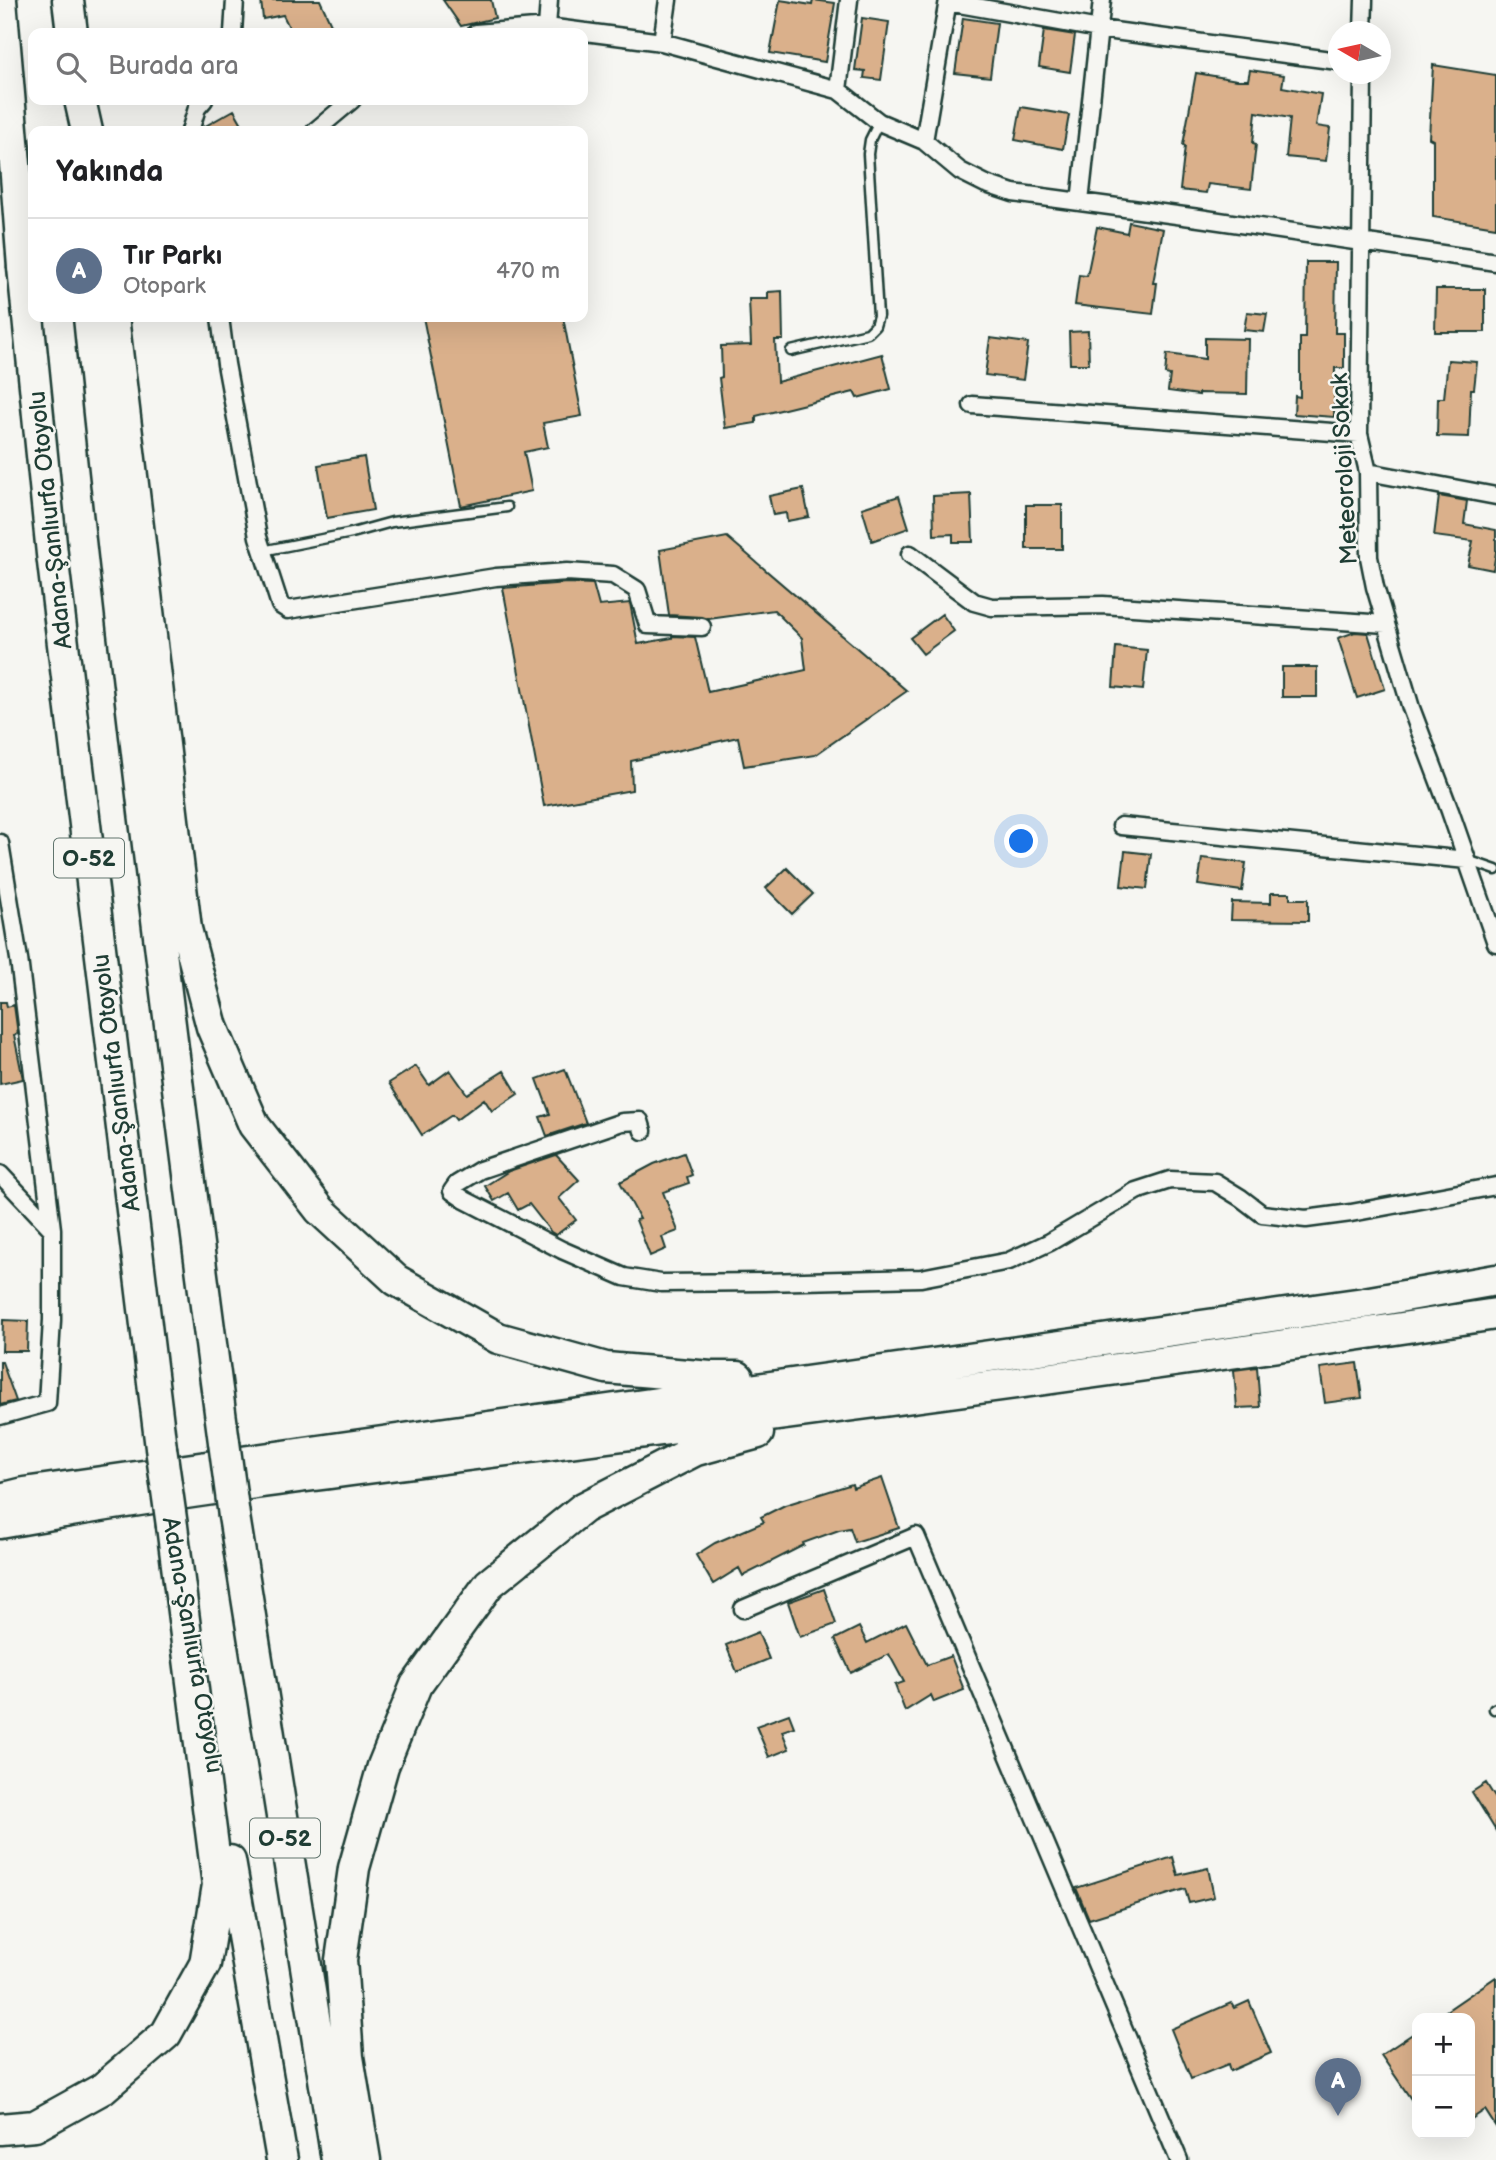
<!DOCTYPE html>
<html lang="tr">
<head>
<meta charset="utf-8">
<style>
  :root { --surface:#fff; --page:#f2f2f2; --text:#202124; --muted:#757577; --line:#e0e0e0; --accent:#d93025 }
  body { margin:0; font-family:"Balsamiq Sans",sans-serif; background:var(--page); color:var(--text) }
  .controls { position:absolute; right:21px; bottom:21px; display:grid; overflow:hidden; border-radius:14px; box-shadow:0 7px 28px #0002 }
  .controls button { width:63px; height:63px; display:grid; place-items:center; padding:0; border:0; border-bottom:2px solid var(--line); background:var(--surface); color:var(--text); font:35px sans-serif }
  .compass { position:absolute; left:1328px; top:21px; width:63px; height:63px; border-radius:50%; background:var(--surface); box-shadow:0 7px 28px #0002; rotate:279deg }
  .you { position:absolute; left:1022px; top:842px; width:24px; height:24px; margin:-18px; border:5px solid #fff; border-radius:50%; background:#1a73e8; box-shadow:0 0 0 10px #1a73e833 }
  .badge { display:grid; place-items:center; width:46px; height:46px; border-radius:50%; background:var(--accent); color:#fff; font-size:23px; font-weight:700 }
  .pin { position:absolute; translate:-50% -58px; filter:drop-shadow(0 2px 4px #0008) }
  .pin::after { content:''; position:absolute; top:37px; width:24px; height:21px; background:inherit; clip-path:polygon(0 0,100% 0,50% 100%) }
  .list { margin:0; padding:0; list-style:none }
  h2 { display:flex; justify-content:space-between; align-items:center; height:91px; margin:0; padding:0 28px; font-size:30px }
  h2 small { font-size:23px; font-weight:400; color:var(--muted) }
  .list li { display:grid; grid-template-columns:46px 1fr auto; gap:21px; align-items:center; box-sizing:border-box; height:105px; padding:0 28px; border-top:2px solid var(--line) }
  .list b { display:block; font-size:26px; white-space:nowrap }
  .list p { margin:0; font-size:23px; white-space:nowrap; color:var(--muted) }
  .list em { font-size:23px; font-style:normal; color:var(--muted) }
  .icon { flex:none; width:38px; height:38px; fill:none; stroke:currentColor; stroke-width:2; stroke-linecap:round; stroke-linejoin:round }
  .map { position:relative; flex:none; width:1496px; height:2160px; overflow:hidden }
  .search { position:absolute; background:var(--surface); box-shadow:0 7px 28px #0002; left:28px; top:28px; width:560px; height:77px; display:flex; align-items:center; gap:18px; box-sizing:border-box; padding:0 24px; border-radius:14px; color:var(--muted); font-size:26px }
  .panel { position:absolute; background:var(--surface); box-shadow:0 7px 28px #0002; left:28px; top:126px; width:560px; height:196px; border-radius:14px }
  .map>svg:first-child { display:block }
</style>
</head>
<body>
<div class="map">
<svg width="1496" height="2160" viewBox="0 0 1496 2160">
  <rect width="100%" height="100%" fill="#f6f6f2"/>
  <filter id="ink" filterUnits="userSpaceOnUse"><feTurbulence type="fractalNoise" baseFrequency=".0143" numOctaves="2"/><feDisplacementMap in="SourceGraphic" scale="14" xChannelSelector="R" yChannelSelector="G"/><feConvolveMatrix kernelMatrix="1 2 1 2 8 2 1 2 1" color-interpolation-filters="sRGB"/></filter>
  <g filter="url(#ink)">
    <path fill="#dab08b" stroke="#1f3d34" stroke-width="2" d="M261,0H320L335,33H292L283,15L263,19Z
      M443,0H491L495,18L461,26Z
      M780,0L812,5L813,0L835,3L825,62L770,53Z
      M862,18L889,22L881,80L864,78L865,71L855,70Z
      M963,18L997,23L990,77L955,73Z
      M1044,30L1075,35L1070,72L1039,67Z
      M1433,65L1496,75V227L1433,217V140L1429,138Z
      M1250,70L1284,75L1282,87L1321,94L1316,126L1330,128L1326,161L1286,157L1290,118L1256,112L1253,143L1256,144L1251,189L1208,184L1206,193L1180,190L1185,146L1183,145L1196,73L1237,80H1248Z
      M1021,107L1069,115L1063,149L1015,140Z
      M234,110L242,124L232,131H201L202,128Z
      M1129,222L1163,229L1153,283H1157L1153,314L1075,305L1079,275L1087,276L1097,227L1127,233Z
      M1306,262H1336L1335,333H1344V368H1335L1334,417L1294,414L1295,396L1300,397V338H1305Z
      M1436,289H1485V332H1435Z
      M782,291L783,340H775L777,382L882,354L891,389L857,398L854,392L756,416V423L725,428L719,378L722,377L721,346L751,345L749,299H768V292Z
      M1247,312L1267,314L1264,332L1244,330Z
      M423,317H563L582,416L543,423L548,447L524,452L532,491L461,506Z
      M1088,331L1089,364H1070L1069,332Z
      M990,338L1028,343L1023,380L985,375Z
      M1205,338L1248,339L1247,394L1199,393V395L1168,391L1170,375L1165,374L1167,354L1205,359Z
      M1448,360L1477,362L1474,389H1471L1469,437L1437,436L1438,398H1444Z
      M364,457L373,510L327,518L318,465Z
      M803,489L809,517L787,521L786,513L773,515L769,496Z
      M971,494L973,542H953V534L934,535L933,496Z
      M899,496L909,528L872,541L862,508Z
      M1439,496L1467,501L1464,524L1496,530V552L1493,570L1468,565L1473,541L1434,536Z
      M1026,505H1062V549H1026Z
      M727,537L907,691L815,755L744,766L738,737L631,761L632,790L544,806L503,588L567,583L593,584L599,606L630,603L638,644L672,638V636L695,637L708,692L806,670L802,638L774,610L709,619L702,617L669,615L660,550Z
      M942,614L954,631L923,654L910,638Z
      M1355,632L1368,633L1385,689L1357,698L1338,638Z
      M1116,647L1147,650L1143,690L1113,687Z
      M1282,667H1317V697H1282Z
      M1125,851L1151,854L1147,889L1121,886Z
      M1202,858L1246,863L1242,891L1198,885Z
      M787,868L813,894L792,914L766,888Z
      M1271,893H1290V899H1308V921L1231,920L1232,902L1271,903Z
      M0,1002H6L7,1007L14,1005L18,1034L14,1035L23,1079L0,1084Z
      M416,1066L429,1085L450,1070L467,1094L504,1071L518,1094L492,1111L484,1099L456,1120L452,1115L422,1135L389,1083Z
      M565,1069L586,1123L547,1136L540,1117L550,1114L537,1079Z
      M684,1153L692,1175L687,1177L689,1183L663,1192L678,1231L662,1237L666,1249L650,1256L636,1220L640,1219L620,1182L654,1164Z
      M556,1155L579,1180L559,1198L576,1220L556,1235L551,1232L529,1204L518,1210L508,1193L494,1201L485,1186L509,1171Z
      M3,1320L28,1321L27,1351H2Z
      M0,1362H2L16,1401L0,1405Z
      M1357,1363L1362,1398L1325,1403L1320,1368Z
      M1257,1367L1260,1407L1237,1408L1234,1370Z
      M882,1478L899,1528L855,1542L850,1528L839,1530L803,1543L804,1545L743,1576L739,1568L713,1584L696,1555L715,1543L764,1522L761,1517L785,1505L852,1484L853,1488Z
      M824,1589L836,1624L800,1637L788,1602Z
      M906,1623L927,1665L951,1656L964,1690L934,1702L931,1695L905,1711L895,1685L904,1682L889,1654L851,1673L835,1639L859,1627L867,1643Z
      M758,1632L769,1659L737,1672L726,1645Z
      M789,1714L794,1727L782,1731L789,1749L769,1757L756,1726Z
      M1486,1783L1496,1799V1831L1472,1792Z
      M1173,1857L1178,1875L1208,1868L1214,1897L1189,1903L1185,1889L1089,1919L1076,1888Z
      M1496,1977V2127L1485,2110L1470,2120V2018H1436Z
      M1249,2001L1271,2053L1230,2071L1228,2064L1191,2079L1171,2029L1231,2003L1234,2008Z
      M1417,2031V2108L1381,2055Z"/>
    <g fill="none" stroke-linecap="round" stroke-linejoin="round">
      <defs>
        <path id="lane" d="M791,351L868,333L875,326L878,316L868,154L870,140L879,122
          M262,551L352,533L392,522L507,507
          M1467,860L1496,870
          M1494,1709L1496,1708"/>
        <path id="street" d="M948,2L1099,29L1338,61
          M547,27L549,0
          M1363,32L1364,0
          M233,33L235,0
          M476,33L547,27L662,42L838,90L879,122L924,141L960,171L986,184L1013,193L1199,218L1496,262
          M662,42L668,0
          M1363,74L1359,434L1368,472L1369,557L1375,587L1411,708L1450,811L1496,943
          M838,90L849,0
          M190,131L197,108L204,100
          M315,131L352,100
          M924,141L948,0
          M1080,202L1102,0
          M220,317L226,364L258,537L280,605L288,610L496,577L567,572L613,575L637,590L648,625L702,627
          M972,405L1359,434
          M1368,472L1496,496
          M910,554L974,602L992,607L1103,605L1386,624
          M1121,826L1467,860
          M0,843L19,959L52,1229V1320L47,1403L0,1416
          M643,1131L640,1121L622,1122L480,1170L457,1184L452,1191L465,1200L562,1250L624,1277L661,1283L764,1282L921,1278L1009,1261L1050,1242L1136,1191L1170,1180L1215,1182L1241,1198L1262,1214L1306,1219L1351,1213L1496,1186
          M0,1174L52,1229
          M743,1609L916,1536L1179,2160"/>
        <path id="highway" d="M1,0L16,176
          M68,0L72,33
          M80,100L87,131
          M23,267L52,554L161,1448
          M89,317C127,693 174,1067 224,1442
          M113,317L186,929L212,1027L254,1125L320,1210L396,1280L498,1338L606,1368L711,1377H738
          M0,1499L24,1493L1364,1303L1496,1280
          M234,1516L337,2160
          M0,1523C224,1483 451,1458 677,1428C950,1393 1223,1355 1496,1314
          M230,1861L282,2160
          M0,2129L35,2126L102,2089L166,2034L205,1964L218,1885L172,1526
          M365,2160L348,2057L341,1960L354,1868L383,1766L416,1685L489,1584L583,1508L696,1450L758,1433"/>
      </defs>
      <use href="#lane" stroke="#1f3d34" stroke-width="13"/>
      <use href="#street" stroke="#1f3d34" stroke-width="21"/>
      <use href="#highway" stroke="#1f3d34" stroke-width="35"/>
      <use href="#lane" stroke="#f6f6f2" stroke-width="8"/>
      <use href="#street" stroke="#f6f6f2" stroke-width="16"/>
      <use href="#highway" stroke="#f6f6f2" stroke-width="30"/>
      <defs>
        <path id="highway-bridge" d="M16,176L23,267
          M224,1442L234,1516
          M161,1448L172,1526"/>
      </defs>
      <use href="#highway-bridge" stroke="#1f3d34" stroke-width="35" stroke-linecap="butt"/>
      <use href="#highway-bridge" stroke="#f6f6f2" stroke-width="30"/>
    </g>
  </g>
  <g text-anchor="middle" stroke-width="5" stroke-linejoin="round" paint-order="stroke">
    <g fill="#f6f6f2" stroke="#60746d" stroke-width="2">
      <rect x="54" y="838.5" width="70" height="39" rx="5"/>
      <rect x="250" y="1818.5" width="70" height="39" rx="5"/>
    </g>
    <g font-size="23" font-weight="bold" fill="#1f3d34">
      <text x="89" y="866">O-52</text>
      <text x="285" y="1846">O-52</text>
    </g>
    <g font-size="24" fill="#1f3d34" stroke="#f6f6f2">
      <text transform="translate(1344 469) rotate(-93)" y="8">Meteoroloji Sokak</text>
      <text transform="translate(50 520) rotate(-96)" y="8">Adana-Şanlıurfa Otoyolu</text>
      <text transform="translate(116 1083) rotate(-97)" y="8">Adana-Şanlıurfa Otoyolu</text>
      <text transform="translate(193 1645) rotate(80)" y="8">Adana-Şanlıurfa Otoyolu</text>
    </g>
  </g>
</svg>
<div class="controls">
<button>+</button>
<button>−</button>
</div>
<svg class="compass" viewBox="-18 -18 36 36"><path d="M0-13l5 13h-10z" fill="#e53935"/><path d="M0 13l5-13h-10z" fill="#757577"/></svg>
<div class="you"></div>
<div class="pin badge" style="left:1338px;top:2116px;background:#5c6f8a">A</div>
<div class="search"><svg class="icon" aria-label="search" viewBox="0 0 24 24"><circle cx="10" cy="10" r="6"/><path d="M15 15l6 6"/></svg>Burada ara</div>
<section class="panel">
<h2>Yakında<small></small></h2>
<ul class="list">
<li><span class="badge" style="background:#5c6f8a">A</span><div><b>Tır Parkı</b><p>Otopark</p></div><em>470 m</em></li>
</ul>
</section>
</div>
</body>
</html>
